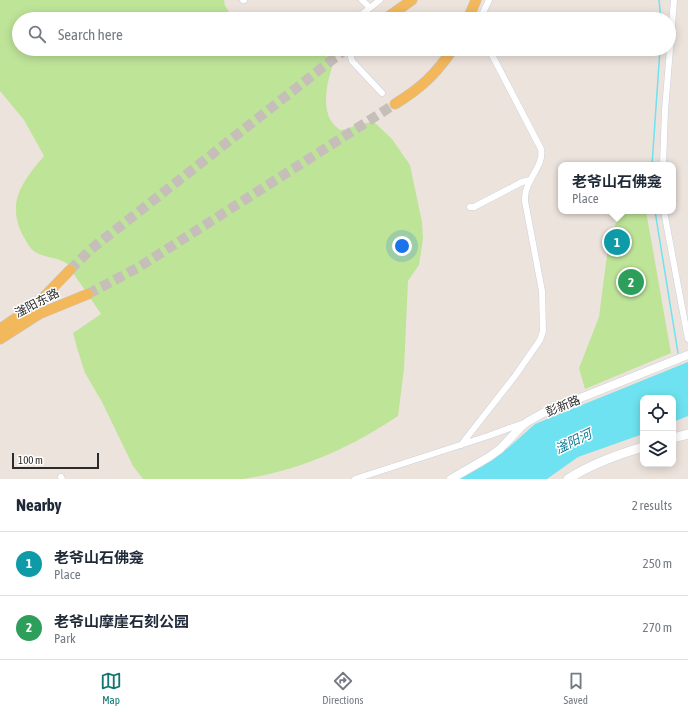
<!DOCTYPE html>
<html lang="en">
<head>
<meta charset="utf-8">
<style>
  :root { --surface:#fff; --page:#f6f6f7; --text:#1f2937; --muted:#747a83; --line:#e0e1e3; --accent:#0f766e }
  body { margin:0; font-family:"Asap Condensed","Noto Sans SC",sans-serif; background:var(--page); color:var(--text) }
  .controls { position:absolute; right:12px; bottom:12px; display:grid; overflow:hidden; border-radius:8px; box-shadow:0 2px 10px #0003 }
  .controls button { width:36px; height:36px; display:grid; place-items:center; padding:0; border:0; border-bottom:1px solid var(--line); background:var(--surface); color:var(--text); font:20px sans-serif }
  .scale { position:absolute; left:12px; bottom:10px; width:87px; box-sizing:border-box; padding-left:4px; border:2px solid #2b2b2b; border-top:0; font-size:11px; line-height:14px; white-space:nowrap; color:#2b2b2b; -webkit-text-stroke:3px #fff; paint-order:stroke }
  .you { position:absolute; left:402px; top:246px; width:14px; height:14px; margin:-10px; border:3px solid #fff; border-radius:50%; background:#1a73e8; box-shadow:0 0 0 6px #1a73e833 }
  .badge { display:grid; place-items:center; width:26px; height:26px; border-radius:50%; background:var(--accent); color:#fff; font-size:13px; font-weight:700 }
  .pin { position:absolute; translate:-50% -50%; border:2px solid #fff; box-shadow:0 1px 4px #0006 }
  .popup { position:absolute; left:558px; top:162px; width:118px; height:52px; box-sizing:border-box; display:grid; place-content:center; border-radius:8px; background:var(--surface); filter:drop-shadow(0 1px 3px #0005); font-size:13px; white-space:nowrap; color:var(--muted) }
  .popup b { font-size:15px; color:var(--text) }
  .popup::after { content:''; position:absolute; left:50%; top:100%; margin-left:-8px; border:8px solid transparent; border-top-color:var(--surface) }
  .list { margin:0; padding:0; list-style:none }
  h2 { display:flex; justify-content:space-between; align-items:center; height:52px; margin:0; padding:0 16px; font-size:17px }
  h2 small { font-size:13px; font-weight:400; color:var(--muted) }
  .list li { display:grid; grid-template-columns:26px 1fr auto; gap:12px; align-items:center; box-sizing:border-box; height:64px; padding:0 16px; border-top:1px solid var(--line) }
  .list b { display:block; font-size:15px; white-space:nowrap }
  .list p { margin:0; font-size:13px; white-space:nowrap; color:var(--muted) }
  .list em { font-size:13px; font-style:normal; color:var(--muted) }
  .icon { flex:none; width:22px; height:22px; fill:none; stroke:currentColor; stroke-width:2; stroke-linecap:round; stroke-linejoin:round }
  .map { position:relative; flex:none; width:688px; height:479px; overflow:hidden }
  .search { position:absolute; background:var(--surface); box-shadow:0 2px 10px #0003; left:12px; right:12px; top:12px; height:44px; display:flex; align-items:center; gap:10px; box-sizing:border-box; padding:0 14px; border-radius:22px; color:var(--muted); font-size:15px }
  .sheet { height:180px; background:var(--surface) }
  nav { display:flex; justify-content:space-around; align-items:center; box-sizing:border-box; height:56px; border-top:1px solid var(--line); background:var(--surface); font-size:11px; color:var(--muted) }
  nav a { display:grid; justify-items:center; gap:2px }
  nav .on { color:var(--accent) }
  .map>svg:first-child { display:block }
</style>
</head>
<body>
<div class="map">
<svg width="688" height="479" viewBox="0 0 688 479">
  <rect width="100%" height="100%" fill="#ede3dd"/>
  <path fill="#bee498" d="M0,0H224L225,6L234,19H19V49H339C331,67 320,100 330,119C332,123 336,127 340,130L348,129L357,124L374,122L392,139L410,165L422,222L423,239L419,265L408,281L404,369L398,416C352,447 299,471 243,479C234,479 223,479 213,479C189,479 166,479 143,479L133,466L102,402L85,373L77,348L73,333L101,314C92,301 84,288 75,276C73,272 70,266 66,263C57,257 45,258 35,252C29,248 25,239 21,232C7,200 24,180 44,156L24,120L0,91Z
    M620,211H646L671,353L585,389L579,368L599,317L608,247Z"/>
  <path fill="#6ee2f0" d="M688,362V416L673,422V398H643V434L578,457L547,479H460L483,466L508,448L535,424Z"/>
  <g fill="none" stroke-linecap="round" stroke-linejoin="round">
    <path stroke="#6ee2f0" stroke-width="1.5" d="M659,0L661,19
      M652,165L660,49
      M655,211L678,353"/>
    <path stroke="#c6beb9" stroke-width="10" stroke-dasharray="10 5" stroke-linecap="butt" d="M70,270L90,250L346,49
      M88,294L139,267L395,104"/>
    <defs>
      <path id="minor" d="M243,0H244
        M362,0L370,8
        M356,19L380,0
        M480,19L489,0
        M349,49L352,61L382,93
        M663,165L665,110L674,0
        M470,207H474L522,182L530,180
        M664,211L688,339
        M461,445L515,376L540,340L543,331L542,291L525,201C525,197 525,192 527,188C531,175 544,163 541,149L489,49
        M61,477L62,479
        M355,479L488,436L524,423"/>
      <path id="tertiary" d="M451,479L489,457L500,449L521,427L527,422L543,413L688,355"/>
      <path id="secondary" d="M673,438L688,434
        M568,479C591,464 616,455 643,447"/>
      <path id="primary" d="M385,19L412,0
        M468,19L476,0
        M395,104C421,88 435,75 453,49
        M0,329L38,303L70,270
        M0,339L39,314L88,294"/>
    </defs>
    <use href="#minor" stroke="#cbd1dd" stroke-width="7"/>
    <use href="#tertiary" stroke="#cbd1dd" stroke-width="9"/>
    <use href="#secondary" stroke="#cbd1dd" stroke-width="10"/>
    <use href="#primary" stroke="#c4c4c4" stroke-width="11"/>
    <use href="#minor" stroke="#fff" stroke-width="6"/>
    <use href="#tertiary" stroke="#fff" stroke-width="8"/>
    <use href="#secondary" stroke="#fff" stroke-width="9"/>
    <use href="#primary" stroke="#f3b85c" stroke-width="10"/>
  </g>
  <g text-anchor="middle" stroke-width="3" stroke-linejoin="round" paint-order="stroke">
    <g font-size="12" fill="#2b2b2b" stroke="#fff">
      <text transform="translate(37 303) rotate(-27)" y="4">滏阳东路</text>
      <text transform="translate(563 406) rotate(-22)" y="4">彭新路</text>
    </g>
    <g font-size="13" font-style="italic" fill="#0b7c97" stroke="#fff">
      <text transform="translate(573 441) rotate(-26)" y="5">滏阳河</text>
    </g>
  </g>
</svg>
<div class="controls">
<button><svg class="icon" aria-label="locate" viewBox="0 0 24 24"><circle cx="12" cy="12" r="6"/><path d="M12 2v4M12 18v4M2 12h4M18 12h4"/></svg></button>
<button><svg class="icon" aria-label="layers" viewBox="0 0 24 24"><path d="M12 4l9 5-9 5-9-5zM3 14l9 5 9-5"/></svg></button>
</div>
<div class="scale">100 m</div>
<div class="you"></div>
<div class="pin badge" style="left:617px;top:242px;background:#0f9aa8">1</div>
<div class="popup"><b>老爷山石佛龛</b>Place</div>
<div class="pin badge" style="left:631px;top:282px;background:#2e9e5b">2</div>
<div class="search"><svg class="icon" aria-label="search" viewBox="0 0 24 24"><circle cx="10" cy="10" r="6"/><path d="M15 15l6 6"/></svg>Search here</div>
</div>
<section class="sheet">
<h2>Nearby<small>2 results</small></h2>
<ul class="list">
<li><span class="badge" style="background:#0f9aa8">1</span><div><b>老爷山石佛龛</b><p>Place</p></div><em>250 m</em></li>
<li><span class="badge" style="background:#2e9e5b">2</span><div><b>老爷山摩崖石刻公园</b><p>Park</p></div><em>270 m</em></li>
</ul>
</section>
<nav>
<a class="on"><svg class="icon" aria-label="map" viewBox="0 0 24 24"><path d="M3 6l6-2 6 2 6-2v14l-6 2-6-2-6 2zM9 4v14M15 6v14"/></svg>Map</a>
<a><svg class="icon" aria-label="directions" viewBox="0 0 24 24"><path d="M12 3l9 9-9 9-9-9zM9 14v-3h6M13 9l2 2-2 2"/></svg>Directions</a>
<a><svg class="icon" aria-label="saved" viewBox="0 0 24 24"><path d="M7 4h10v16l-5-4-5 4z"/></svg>Saved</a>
</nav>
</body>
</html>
